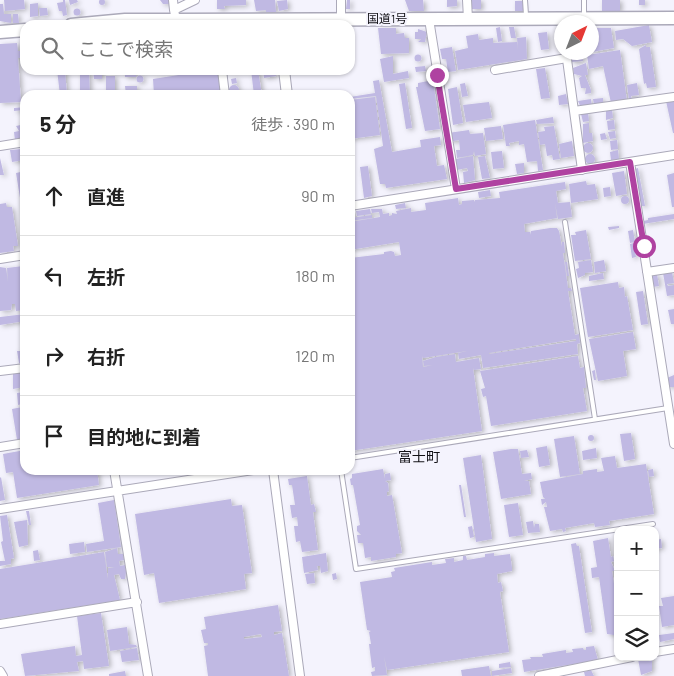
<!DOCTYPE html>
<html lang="ja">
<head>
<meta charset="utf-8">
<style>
  :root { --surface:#fff; --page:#f2f2f2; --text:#222; --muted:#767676; --line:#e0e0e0 }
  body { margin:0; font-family:Barlow,"Noto Sans JP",sans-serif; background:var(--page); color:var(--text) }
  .controls { position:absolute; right:15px; bottom:15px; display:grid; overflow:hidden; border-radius:10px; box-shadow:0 1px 4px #0004 }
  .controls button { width:45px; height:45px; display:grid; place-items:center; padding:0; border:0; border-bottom:1px solid var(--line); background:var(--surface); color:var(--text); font:25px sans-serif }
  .compass { position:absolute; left:554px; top:15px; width:45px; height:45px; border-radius:50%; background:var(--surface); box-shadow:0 1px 4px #0004; rotate:42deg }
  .stop { position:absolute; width:15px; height:15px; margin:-11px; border:4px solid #af42a1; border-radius:50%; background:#fff }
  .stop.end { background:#af42a1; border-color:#fff; box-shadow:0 1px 5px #0008 }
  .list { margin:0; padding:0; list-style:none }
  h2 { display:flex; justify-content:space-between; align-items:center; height:65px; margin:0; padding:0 20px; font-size:21px }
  h2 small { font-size:16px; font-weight:400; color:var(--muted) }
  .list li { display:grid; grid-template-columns:32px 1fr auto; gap:15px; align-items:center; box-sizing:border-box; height:80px; padding:0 20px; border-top:1px solid var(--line) }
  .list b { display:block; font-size:19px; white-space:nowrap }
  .list em { font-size:16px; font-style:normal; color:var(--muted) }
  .icon { flex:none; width:28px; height:28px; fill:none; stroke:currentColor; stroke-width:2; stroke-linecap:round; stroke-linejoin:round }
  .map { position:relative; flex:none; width:674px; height:676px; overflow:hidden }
  .search { position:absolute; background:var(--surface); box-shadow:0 1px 4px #0004; left:20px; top:20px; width:335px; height:55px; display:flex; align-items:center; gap:12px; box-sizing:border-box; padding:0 18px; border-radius:15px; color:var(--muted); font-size:19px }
  .panel { position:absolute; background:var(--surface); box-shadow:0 1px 4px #0004; left:20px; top:90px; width:335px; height:385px; border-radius:15px }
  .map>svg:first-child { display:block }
</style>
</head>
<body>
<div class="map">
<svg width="674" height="676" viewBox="0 0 674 676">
  <defs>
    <filter id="shadow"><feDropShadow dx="2.5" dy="1.5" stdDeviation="2.5" flood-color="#0004"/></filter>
  </defs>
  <rect width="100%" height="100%" fill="#f4f3fd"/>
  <path fill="#c0b9e3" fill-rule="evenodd" filter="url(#shadow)" d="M99 2a3 3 0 1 1 6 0a3 3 0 1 1-6 0Z
    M4,0H24L25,9L5,11Z
    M63,0H65L67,15L63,16L62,11H59L57,3L63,2Z
    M69,0H77L78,2L70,5Z
    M160,0H170V4H163Z
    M217,0H246V5L224,6L225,9H217Z
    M254,0H275L276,12H266V10L256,11Z
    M287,0L288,9L279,11L277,1Z
    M347,0H350V9H346Z
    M405,0H423L424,11H409Z
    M447,0H457V6L447,7Z
    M472,0H481V9H472Z
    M602,0H620V11H602Z
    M639,0H645V5H639Z
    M515,1H523V11H515Z
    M38,3V16L30,17V4Z
    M0,4H3L4,14H11V23L0,21Z
    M39,8H47L48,15L40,16Z
    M73.5 12a3.5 3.5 0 1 1 7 0a3.5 3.5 0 1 1-7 0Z
    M13,14H18L19,23H13Z
    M649,25L652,42L632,46L623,39L616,40L615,31Z
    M500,27L502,41L498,42L496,28Z
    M509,27H514L516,38H511Z
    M378,28H396V34L404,33L405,38H409V53L381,54Z
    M592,28H611L614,48L592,52Z
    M418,29L427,32L425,42H418L421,39H415V32H418Z
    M547,32L549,49L541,50L538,33Z
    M478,34L479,40L493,38V43L517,42L518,51L517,38L526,37L527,59L458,70L455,51L468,48L466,36Z
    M17,43L18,51H25V57L18,58L21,102L0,103V44Z
    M646,45V47H650L656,87L647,88L646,83L644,84L639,49Z
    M452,47L456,71L448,72L446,59H442L440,49Z
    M620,50L627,101L611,103L603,66L589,69L587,55Z
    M414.5 58a3.5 3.5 0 1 1 7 0a3.5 3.5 0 1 1-7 0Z
    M393,56V74L408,71L409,78L384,82L380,59Z
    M582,56L583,61L572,62L571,57Z
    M586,63L588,75H585L591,90V93L585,94L586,88H581L579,78L582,76L574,74L573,68Z
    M425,66L426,71L416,72L415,67Z
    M545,68L550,98L541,99L536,69Z
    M57,70H65L67,95H60Z
    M93,70H102V79H94Z
    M125,70H136V77H125Z
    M211,70H219L222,95H154L153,79Z
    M251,70H258L262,95H254Z
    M263,70H275L276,76L264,78Z
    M80,71H89L90,95H80Z
    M136.5 79a3.5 3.5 0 1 1 7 0a3.5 3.5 0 1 1-7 0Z
    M106,76H115V95H106Z
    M236,78L237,83L232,84L231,79Z
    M379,80L392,152L421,147L420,140L440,137L441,145L434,146L437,166L444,165L447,179L386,188L385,184H380L374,149L383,146L376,96L350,99V97L375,93L373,81Z
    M433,80L440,129L425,131L416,87H418V83Z
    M405,83L412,128L406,129L399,84Z
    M465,83L468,96L462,97L460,84Z
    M637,83L639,95L631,96L632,99L629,100L627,85Z
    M229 90a5 5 0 1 1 10 0a5 5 0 1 1-10 0Z
    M125,86H137V95H126Z
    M457,87L463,123L453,125L448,89Z
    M566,94L568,104L559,105L558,96Z
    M375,97L380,135L350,139V100Z
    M603,98V104L594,105L593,99Z
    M591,99L592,107L581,108L578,101Z
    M674,100V133H673L666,101Z
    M489,102L492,118L466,122L463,105Z
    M25,107V110L14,111V108Z
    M612,109L613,118L606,120V110Z
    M588,112L589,121L583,122L581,114Z
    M553,117L554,123L537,124L536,120Z
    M535,120L543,170L538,171L537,161L527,162L524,144L519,145V141L509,143L510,146H506L503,125Z
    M614,120L615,129L608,130L607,121Z
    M589,123V133H592L593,141L583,143V124Z
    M25,124V139L15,141L14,132L19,131L16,126Z
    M501,126L503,139L486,141L484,128Z
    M554,126L560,159L553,160L552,155L547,156L545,144L540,145L538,132L545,131L544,127Z
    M469,130L470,134L483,133L486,154L475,156L474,151L473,155L457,158L456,150H460L459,140L449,142L448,133Z
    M615,131L616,138L610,139L608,132Z
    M605,133L607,139L601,140L600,134Z
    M617,140L618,149L611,150L610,141Z
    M572,141L574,156L561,158L559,144Z
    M583 148a5 5 0 1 1 10 0a5 5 0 1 1-10 0Z
    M22,149L24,160L12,162L10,150Z
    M618,150L619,159L611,160L610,152Z
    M502,151L504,168L493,169L491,152Z
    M585 159a5 5 0 1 1 10 0a5 5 0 1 1-10 0Z
    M473,156L475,180L464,183L463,172L468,171L467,168L457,170L455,159Z
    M485,156L490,178L482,179L478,157Z
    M0,158L4,175H0Z
    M524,163V173L517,174L515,164Z
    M368,166L372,196L364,198L360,167Z
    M638,168L645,206H641L635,169Z
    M25,171V197L20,198L16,173Z
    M624,171L627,194L616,196L612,173Z
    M674,173V207H672L667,175Z
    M586,181L587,185L595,184L598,199L571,203L569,184Z
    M565,182L566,189L556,191L558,203L570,202L572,217L558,219L555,203L557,218L524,224L525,232H530V235L531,231L550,228H557L559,231L562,247V242H564L565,253H563L568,288H571L572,291H568L575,335L579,334L580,343L577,344L578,354L483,368L481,355L459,359L458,353L467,351L423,358L422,356L423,367L433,365L424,366L423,361L436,357L455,354L456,362L479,358L481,369L474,370L473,368L482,431L350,451V258L384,254V252L391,251L394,252L395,256L401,255L399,242L350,250V222L380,217L379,212L372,213L371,209H382L383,214L389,213V216L392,215V213L397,214L396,211L411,208V212L426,210L425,203L458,198L459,205L462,204V201L474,200L475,202V200L500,198L499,192ZM576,339V341L489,354V353Z
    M610,187L611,196L604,197L603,188Z
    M490,190L491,196L479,198L478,192Z
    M621 200a4 4 0 1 1 8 0a4 4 0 1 1-8 0Z
    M25,200V228H24L20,201Z
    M6,203L7,207H12L18,246H13L14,251L0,253V204Z
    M405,203L406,208L396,209L395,205Z
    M370,209L371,214L357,216L356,211Z
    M354,211L355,217H350V212Z
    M674,214V219L643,224V221L648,220V218Z
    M372,215V218L350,221V218Z
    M619,226V228L609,230L608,227Z
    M586,230L591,259L575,261L571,235H576L575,232Z
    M633,230L635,242L630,243L628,231Z
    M634,243L636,257L632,258L630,244Z
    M591,260L593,272L585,273V275L578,278L576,269L579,268L578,262Z
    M604,260L606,271L595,273L594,262Z
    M565,262H567L569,276H567Z
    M23,266L25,310L16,311L15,304H12L11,310L0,311V267L6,268L8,282L7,268Z
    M672,272L674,283L667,284L668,286L674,285V295L667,296L663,273Z
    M603,273L604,279L589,281V276Z
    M657,274L659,286L653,287L651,275Z
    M618,282L619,288L624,287L625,297L627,296L633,330L588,337L580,288Z
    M643,291L648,324L641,325L636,292Z
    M674,309V324H671L668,310Z
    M25,314V321L0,325V317Z
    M633,332L636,349L623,351L627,376L598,381L589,339Z
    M17,351H20L22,363H19Z
    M578,356L580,368L584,367L586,388H583L587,411L491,426L486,396L483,397L481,389L485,388L480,371Z
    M595,370L596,380H594L592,371Z
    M21,371L24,387L13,389V373Z
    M674,375V387H668L667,378Z
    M23,392L25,397V439L17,440L12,409L22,407V404L18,405L17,393Z
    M631,433L635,459L624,461L620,434Z
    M588 438a3 3 0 1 1 6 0a3 3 0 1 1-6 0Z
    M574,436L580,474L560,477L554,439Z
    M547,446L550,465L539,467L536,448Z
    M596,448L597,458L583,460L582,451Z
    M511,449H518L522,474L531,473L532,479L524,481H529L531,494L501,499L493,452Z
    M25,450V470H97L99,485L17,498L13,472L6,473L3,454Z
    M527,450L529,457L521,458L520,451Z
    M481,455L492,539L476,542L463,458Z
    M615,456L617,468L646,464L654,514L609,521L610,525L595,527L594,523L565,528L566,531L563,532L562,529L550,531L544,507H547L546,502L542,505L541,499H545L543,497L540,482L583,474V471L597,469V472L604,471L601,458Z
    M383,469L385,479V474L390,473L391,480L385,481L388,483L389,491L387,492V496L392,495L402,553L396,554V557L371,561V557L365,558L363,543H358L357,535H361L357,531V526L360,525L353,485H351L350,479L352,478V474Z
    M653,469L654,476L649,477L648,470Z
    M307,476L311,505L314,504L316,512H313L318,550L302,552L300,541L296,542L294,526H298L297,517L292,518L290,505H295L292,485H289L288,479Z
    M1,477L5,500L0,501V478Z
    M459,485H461L466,517H464Z
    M231,499L232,506L242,505L252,573L244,574L246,589L159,603L154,573L144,575L135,514Z
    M114,500L121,547L87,552L86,544L104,541L98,503Z
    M518,503L523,535L509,537L504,505Z
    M26,511H29L31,525H29Z
    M7,515L14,558L11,559V564L0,566V561H5L1,542L3,541L0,516Z
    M27,520L28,545L19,547L14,522Z
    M533,521L534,528L535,524H539L540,532L528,533L526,522Z
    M472,526L474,537L470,538L468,527Z
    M608,538L611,557L613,556L614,561L611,562L615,571H612L614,584L617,583L618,591V634L614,635L607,634L599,577L592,578L591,568L597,567L593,541Z
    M661,539L662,548L655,549V540Z
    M84,542L85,552L70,554L69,544Z
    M576,543L577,546H579L592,632L585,633L571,544Z
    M117,548L118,554H123L124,560L119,561L120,566L125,565L126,572L125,579H121L119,574L114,575L120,600L0,619V569L104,552L108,579V568L115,567H107L105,552Z
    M38,550L40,560L34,561L33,551Z
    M326,553L328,571L321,573L320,566H317L318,570L304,573L302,557Z
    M494,553V556L510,554L512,568V571L497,574L498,583L501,582L503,591L500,592L509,652L387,670L384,656L387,675L372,676L371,672L375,671V667L372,668L369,644H371L369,632L371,631L367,630L360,582L392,577L391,572L395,571L394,568L432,562V565L446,563L445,559L454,558V562L463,560V556H466L467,560L485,557V554Z
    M314,573L315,583L307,584L305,574Z
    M336,573L337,579L333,580L332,574Z
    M674,596V625L662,627L659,606H663L661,598Z
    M278,605L282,631L274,632V635L282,633L289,676H208L204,646L208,645V643H204L201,630L206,629L204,617ZM261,634L262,637L244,639V637Z
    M101,613L109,666L84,669L83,661L77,662L79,671L25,676L21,654L75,646L76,656L82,655L77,616Z
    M127,627L129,644L136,645L137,647L110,651L107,630Z
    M674,633V639L660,642L659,635Z
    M594,646L598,660L524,672L522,660L531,659L530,657H543L542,654L566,650V653L573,652L572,649L583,648L584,650H586V647Z
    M137,648L139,660L122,662L120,651Z
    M652,657V671L641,675L638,659Z
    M510,662L511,667L499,668V664Z
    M489,666L491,676H462L461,670Z
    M511,668L512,673L492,676V671Z
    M591,670L594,676H585L584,672Z
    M125,671L126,676H109V674Z"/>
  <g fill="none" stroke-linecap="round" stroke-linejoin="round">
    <defs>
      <path id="service" d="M525,0L526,15
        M584,0V15
        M565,222L595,419
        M350,458L668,408
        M341,470L356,569L653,524"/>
      <path id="minor" d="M173,0L174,10
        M341,0V19
        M467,0L468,19
        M429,19L456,189
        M176,20L174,10L195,0
        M566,52L582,170
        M222,70L225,95
        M495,70L567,58
        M574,111L674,97
        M0,146L25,142
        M630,162L674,444
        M350,206L674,155
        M0,259L25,255
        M647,272L674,268
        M0,371L25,368
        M0,447L25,443
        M114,470L148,676
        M273,470L300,676
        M0,509L253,470
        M0,624L137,602
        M655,652L674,649
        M0,671L3,676
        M539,676L632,657"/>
      <path id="tertiary" d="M284,70L287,95"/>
      <path id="trunk" d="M71,25L125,20H176L674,18
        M0,32L25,30"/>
    </defs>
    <use href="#service" stroke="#aba9b9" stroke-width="6"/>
    <use href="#minor" stroke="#aba9b9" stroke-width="10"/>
    <use href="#tertiary" stroke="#aba9b9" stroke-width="12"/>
    <use href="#trunk" stroke="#aba9b9" stroke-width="15"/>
    <use href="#service" stroke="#fff" stroke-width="4"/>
    <use href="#minor" stroke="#fff" stroke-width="8"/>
    <use href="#tertiary" stroke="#fff" stroke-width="10"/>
    <use href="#trunk" stroke="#fff" stroke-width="12"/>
  </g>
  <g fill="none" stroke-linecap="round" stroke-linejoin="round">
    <path stroke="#af42a1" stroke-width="6" d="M437,75L456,189L630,162L644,246"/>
  </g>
  <g text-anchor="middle" stroke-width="4" stroke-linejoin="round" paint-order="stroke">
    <g font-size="12" fill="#111015" stroke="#f4f3fd">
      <text x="387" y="23">国道1号</text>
    </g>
    <g font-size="14" fill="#111015" stroke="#f4f3fd">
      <text x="419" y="462">富士町</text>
    </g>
  </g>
</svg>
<div class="controls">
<button>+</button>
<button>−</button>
<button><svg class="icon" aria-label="layers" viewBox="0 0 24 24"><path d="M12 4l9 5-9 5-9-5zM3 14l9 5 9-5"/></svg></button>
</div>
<svg class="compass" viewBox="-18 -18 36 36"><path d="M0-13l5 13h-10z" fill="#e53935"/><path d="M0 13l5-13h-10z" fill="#767676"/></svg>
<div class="stop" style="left:644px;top:246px"></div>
<div class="stop end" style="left:437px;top:75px"></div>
<div class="search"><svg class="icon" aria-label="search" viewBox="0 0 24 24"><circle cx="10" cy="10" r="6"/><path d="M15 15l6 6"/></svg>ここで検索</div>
<section class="panel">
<h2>5 分<small>徒歩 · 390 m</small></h2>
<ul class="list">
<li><svg class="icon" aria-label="ahead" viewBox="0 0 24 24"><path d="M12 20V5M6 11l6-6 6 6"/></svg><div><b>直進</b></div><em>90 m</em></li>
<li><svg class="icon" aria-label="left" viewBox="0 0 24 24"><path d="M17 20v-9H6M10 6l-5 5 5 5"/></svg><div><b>左折</b></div><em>180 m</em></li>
<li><svg class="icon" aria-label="right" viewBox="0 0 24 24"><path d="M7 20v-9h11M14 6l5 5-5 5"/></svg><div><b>右折</b></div><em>120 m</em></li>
<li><svg class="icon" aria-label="arrive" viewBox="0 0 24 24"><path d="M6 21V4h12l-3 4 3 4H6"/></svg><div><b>目的地に到着</b></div></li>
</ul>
</section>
</div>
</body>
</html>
